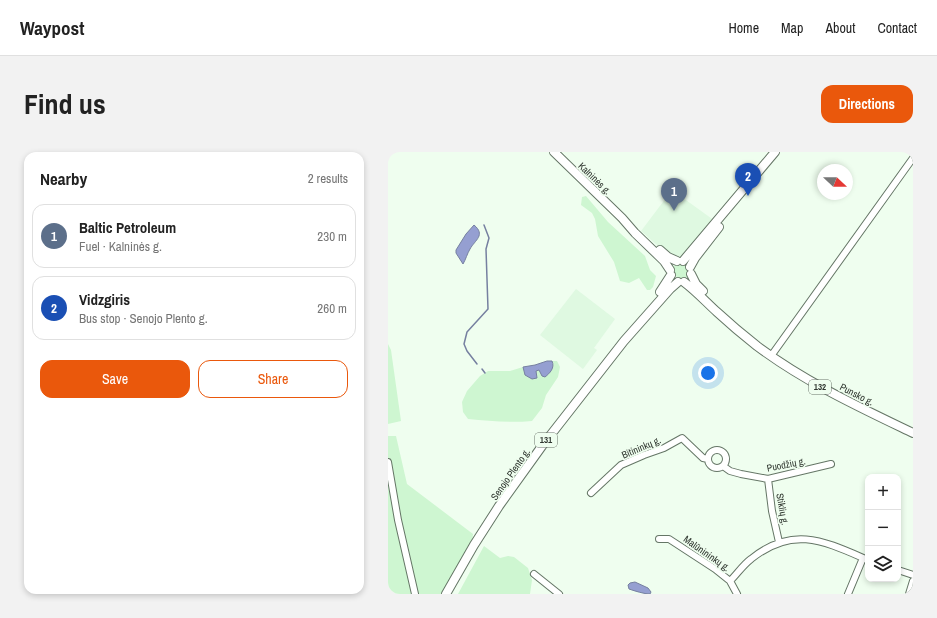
<!DOCTYPE html>
<html lang="en">
<head>
<meta charset="utf-8">
<style>
  :root { --surface:#fff; --page:#f2f2f2; --text:#222; --muted:#767676; --line:#e0e0e0; --accent:#ea580c }
  body { margin:0; font-family:"Archivo Narrow",sans-serif; background:var(--page); color:var(--text) }
  .controls { position:absolute; right:12px; bottom:12px; display:grid; overflow:hidden; border-radius:8px; box-shadow:0 2px 6px #0003 }
  .controls button { width:36px; height:36px; display:grid; place-items:center; padding:0; border:0; border-bottom:1px solid var(--line); background:var(--surface); color:var(--text); font:20px sans-serif }
  .compass { position:absolute; left:429px; top:12px; width:36px; height:36px; border-radius:50%; background:var(--surface); box-shadow:0 2px 6px #0003; rotate:112deg }
  .you { position:absolute; left:320px; top:221px; width:14px; height:14px; margin:-10px; border:3px solid #fff; border-radius:50%; background:#1a73e8; box-shadow:0 0 0 6px #1a73e833 }
  .badge { display:grid; place-items:center; width:26px; height:26px; border-radius:50%; background:var(--accent); color:#fff; font-size:13px; font-weight:700 }
  .pin { position:absolute; translate:-50% -33px; filter:drop-shadow(0 1px 2px #0008) }
  .pin::after { content:''; position:absolute; top:21px; width:14px; height:12px; background:inherit; clip-path:polygon(0 0,100% 0,50% 100%) }
  .list { margin:0; padding:0; list-style:none }
  h2 { display:flex; justify-content:space-between; align-items:center; height:52px; margin:0; padding:0 16px; font-size:17px }
  h2 small { font-size:13px; font-weight:400; color:var(--muted) }
  .list li { display:grid; grid-template-columns:26px 1fr auto; gap:12px; align-items:center; box-sizing:border-box; height:64px; margin:0 8px 8px; padding:0 8px; border:1px solid var(--line); border-radius:12px }
  .list b { display:block; font-size:15px; white-space:nowrap }
  .list p { margin:0; font-size:13px; white-space:nowrap; color:var(--muted) }
  .list em { font-size:13px; font-style:normal; color:var(--muted) }
  .actions { display:flex; gap:8px; padding:12px 16px }
  .actions a { flex:1; padding:9px 0; border:1px solid var(--accent); border-radius:12px; text-align:center; font-size:14px; color:var(--accent) }
  .actions .main { background:var(--accent); color:#fff }
  .icon { flex:none; width:22px; height:22px; fill:none; stroke:currentColor; stroke-width:2; stroke-linecap:round; stroke-linejoin:round }
  .map { position:relative; flex:none; width:525px; height:442px; overflow:hidden; border-radius:12px }
  header { display:flex; align-items:center; gap:24px; box-sizing:border-box; height:56px; padding:0 20px; background:var(--surface); border-bottom:1px solid var(--line) }
  header strong { font-size:19px }
  nav { display:flex; gap:22px; margin-inline-start:auto; font-size:14px }
  .intro { display:flex; align-items:center; justify-content:space-between; box-sizing:border-box; height:96px; padding:0 24px }
  h1 { margin:0; font-size:28px }
  .button { padding:10px 18px; border-radius:12px; background:var(--accent); color:#fff; font-size:14px; font-weight:700 }
  main { display:flex; gap:24px; padding:0 24px }
  aside { flex:1; background:var(--surface); border-radius:12px; box-shadow:0 2px 6px #0003 }
  .map>svg:first-child { display:block }
</style>
</head>
<body>
<header>
<strong>Waypost</strong>
<nav><a>Home</a><a>Map</a><a>About</a><a>Contact</a></nav>
</header>
<div class="intro"><h1>Find us</h1><a class="button">Directions</a></div>
<main>
<aside>
<h2>Nearby<small>2 results</small></h2>
<ul class="list">
<li><span class="badge" style="background:#5c6f8a">1</span><div><b>Baltic Petroleum</b><p>Fuel · Kalninės g.</p></div><em>230 m</em></li>
<li><span class="badge" style="background:#1a4fb4">2</span><div><b>Vidzgiris</b><p>Bus stop · Senojo Plento g.</p></div><em>260 m</em></li>
</ul>
<div class="actions"><a class="main">Save</a><a>Share</a></div>
</aside>
<div class="map">
<svg width="525" height="442" viewBox="0 0 525 442">
  <rect width="100%" height="100%" fill="#effeef"/>
  <path fill="#dff9e1" d="M284,38L327,69L295,104L288,105L279,102L253,79Z
    M188,137L227,167L206,196L209,198L195,217L152,183Z"/>
  <path fill="#cef6d1" d="M198,44L220,70L257,104L262,118L268,124L265,135L262,138H259L251,126L241,131L232,129L226,110L210,84L207,67L204,61L193,53L194,45Z
    M292,111L297,114L301,119L300,123L297,127C290,128 287,124 284,117L287,113Z
    M0,192L3,198L13,269L0,272Z
    M164,209H169L172,215L170,225L158,243L154,256L144,269C122,271 101,269 80,267L75,260L74,250L79,239L92,224L100,219H122L135,215L137,223L148,222V219L151,218L157,225C162,221 167,216 164,209Z
    M0,284H8L19,332L85,382L84,391L53,442H0Z
    M96,394L112,406L120,404L126,405L140,416L144,428L142,442H70Z"/>
  <path fill="#959fd1" stroke="#7680a0" d="M86,73C98,83 87,88 82,97C79,102 78,107 75,112L68,101V98L78,82Z
    M159,209H164C167,216 162,221 157,225L154,224L151,218L148,219L149,226L144,227L137,223L135,215L147,213Z
    M247,430L260,436L263,440L262,442C256,442 247,439 241,437L240,433L242,431Z"/>
  <g fill="none" stroke-linecap="round" stroke-linejoin="round">
    <path stroke="#7680a0" stroke-width="1.5" d="M89,212L79,199L76,192L79,180L100,157L98,97L101,86L96,73
      M94,217L97,221"/>
    <defs>
      <path id="minor" d="M383,204L525,6
        M320 307a9 9 0 1 1 18 0a9 9 0 1 1-18 0Z
        M0,310L10,368L27,442
        M335,314L342,319L353,322L380,327L443,312
        M380,327L384,359L391,390
        M203,341L233,313L256,303L276,296L294,286L315,306L320,307
        M271,387H281L327,417L342,429L349,442
        M510,418L525,423
        M146,422L171,442
        M342,429C349,422 355,413 363,407C405,373 436,389 480,408
        M460,442L475,406
        M521,442L525,429"/>
      <path id="major" d="M166,0L234,66L247,81L276,109L282,118
        M272,98L280,105L289,109
        M295,109L387,0
        M302,115L307,106L331,75
        M303,122L308,132L315,139
        M296,130C308,139 318,150 329,160C342,172 355,183 369,194C417,230 471,255 525,281
        M272,140L283,123
        M58,442L86,393L111,354L154,294L236,189L282,137L290,130"/>
    </defs>
    <use href="#minor" stroke="#657666" stroke-width="8"/>
    <use href="#major" stroke="#657666" stroke-width="10"/>
    <use href="#minor" stroke="#fff" stroke-width="6"/>
    <use href="#major" stroke="#fff" stroke-width="8"/>
  </g>
  <g text-anchor="middle" stroke-width="3.5" stroke-linejoin="round" paint-order="stroke">
    <g fill="#effeef" stroke="#697269" stroke-width="1">
      <rect x="421" y="228" width="22" height="14" rx="3"/>
      <rect x="147" y="281" width="22" height="14" rx="3"/>
    </g>
    <g font-size="9" font-weight="bold" fill="#2f362f">
      <text x="432" y="238">132</text>
      <text x="158" y="291">131</text>
    </g>
    <g font-size="10" fill="#2f362f" stroke="#effeef">
      <text transform="translate(207 26) rotate(44)" y="4">Kalninės g.</text>
      <text transform="translate(469 242) rotate(27)" y="4">Punsko g.</text>
      <text transform="translate(253 295) rotate(-23)" y="4">Bitininkų g.</text>
      <text transform="translate(398 312) rotate(-11)" y="4">Puodžių g.</text>
      <text transform="translate(122 322) rotate(-55)" y="4">Senojo Plento g.</text>
      <text transform="translate(395 357) rotate(80)" y="4">Stiklių g.</text>
      <text transform="translate(319 401) rotate(35)" y="4">Malūnininkų g.</text>
    </g>
  </g>
</svg>
<div class="controls">
<button>+</button>
<button>−</button>
<button><svg class="icon" aria-label="layers" viewBox="0 0 24 24"><path d="M12 4l9 5-9 5-9-5zM3 14l9 5 9-5"/></svg></button>
</div>
<svg class="compass" viewBox="-18 -18 36 36"><path d="M0-13l5 13h-10z" fill="#e53935"/><path d="M0 13l5-13h-10z" fill="#767676"/></svg>
<div class="you"></div>
<div class="pin badge" style="left:286px;top:59px;background:#5c6f8a">1</div>
<div class="pin badge" style="left:360px;top:44px;background:#1a4fb4">2</div>
</div>
</main>
</body>
</html>
